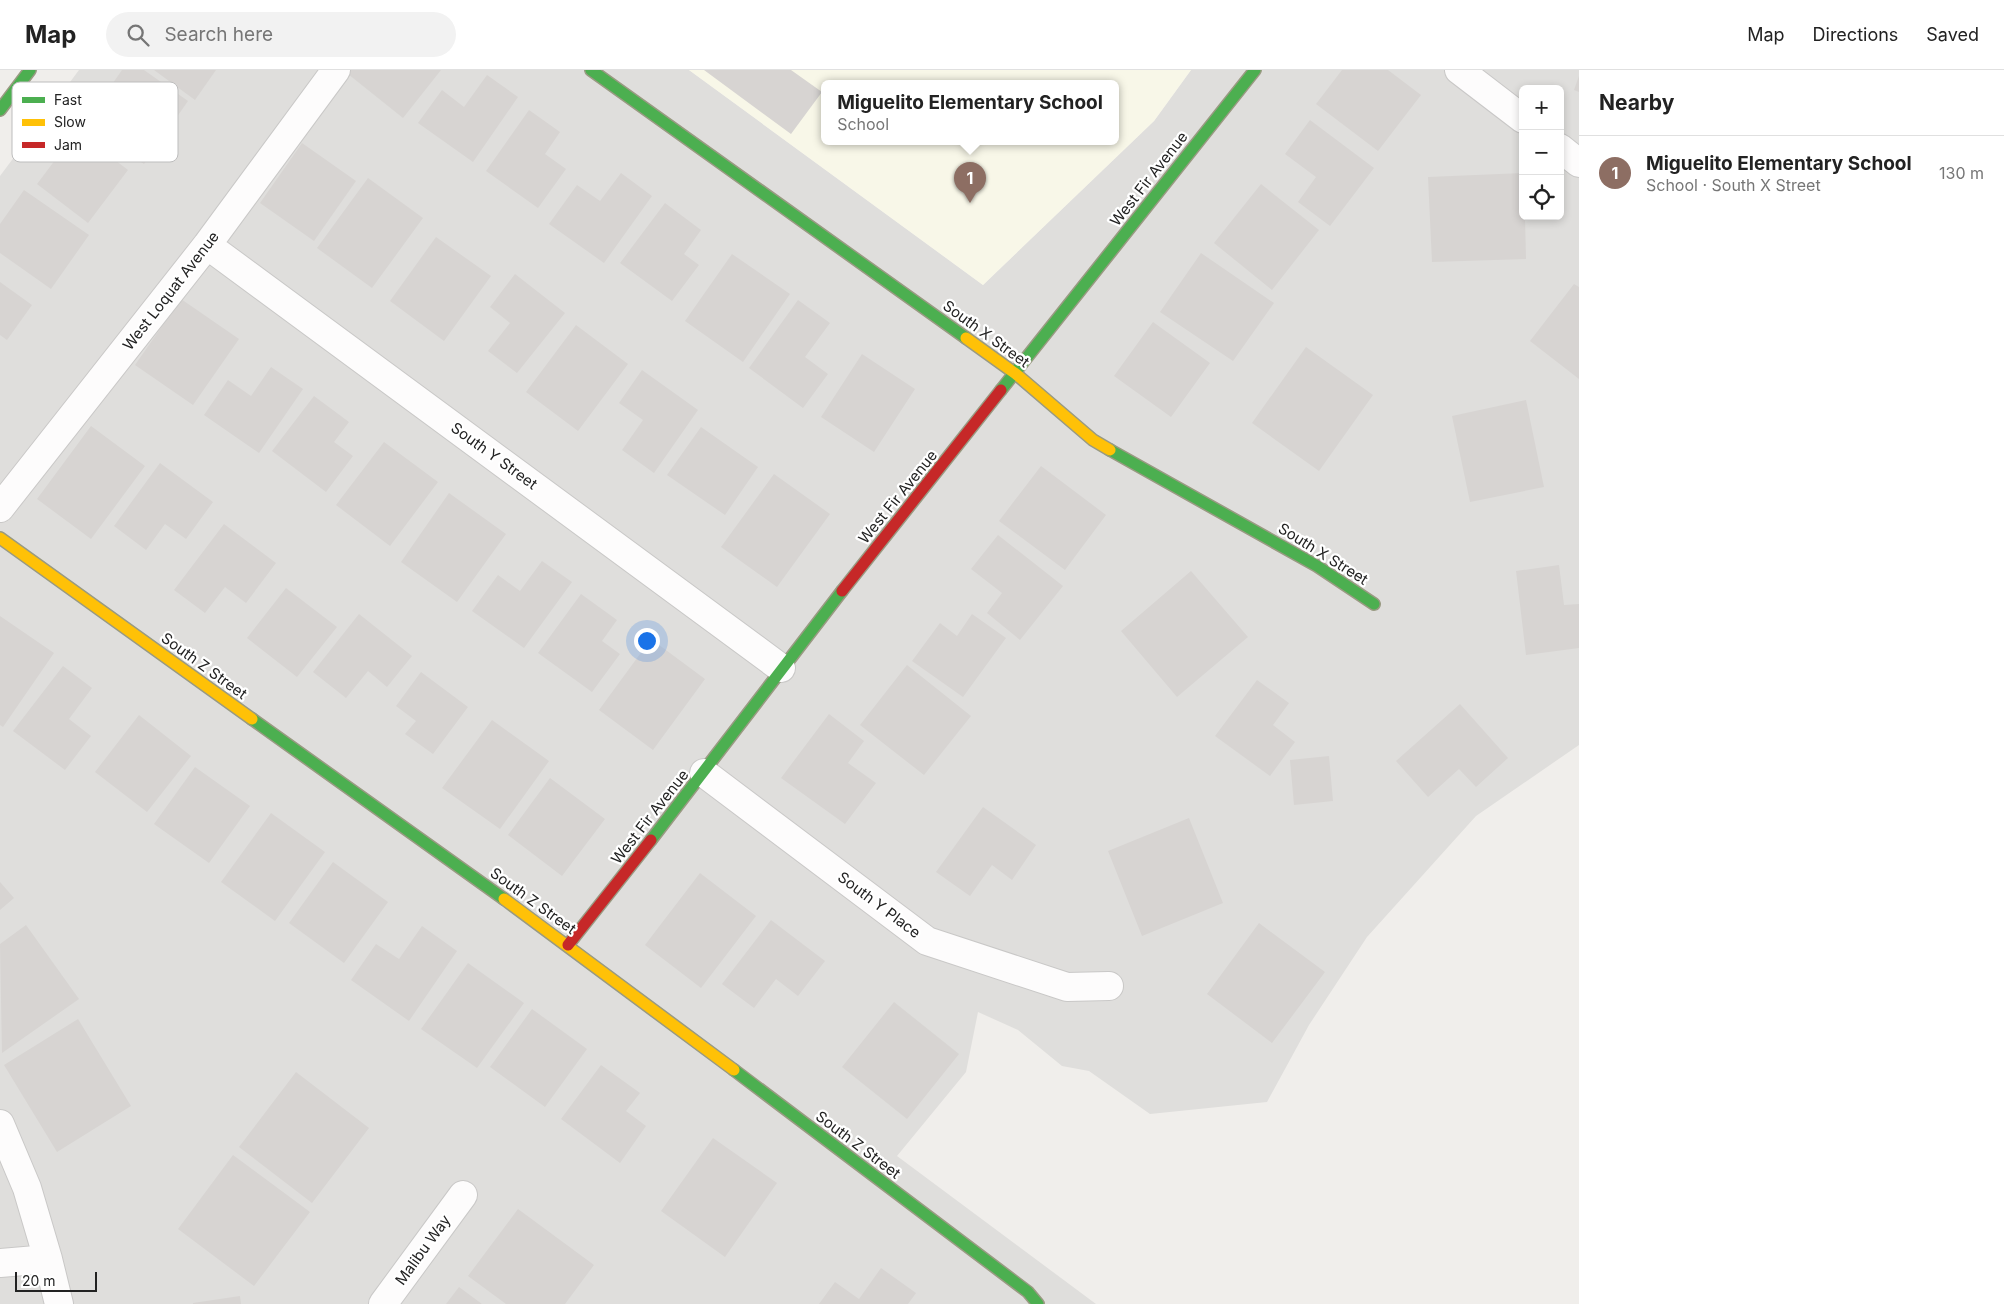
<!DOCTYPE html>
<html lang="en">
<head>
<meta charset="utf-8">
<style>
  :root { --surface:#fff; --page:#f2f2f2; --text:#222; --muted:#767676; --line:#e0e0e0; --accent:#6a6968 }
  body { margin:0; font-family:Inter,sans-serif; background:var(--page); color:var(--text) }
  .controls { position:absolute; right:15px; top:15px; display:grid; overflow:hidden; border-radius:8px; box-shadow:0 2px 8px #0003 }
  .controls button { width:45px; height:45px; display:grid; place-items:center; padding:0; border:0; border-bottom:1px solid var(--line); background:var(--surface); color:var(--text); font:25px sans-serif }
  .scale { position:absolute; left:15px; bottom:12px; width:82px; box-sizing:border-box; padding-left:5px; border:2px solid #222; border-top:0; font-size:14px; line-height:18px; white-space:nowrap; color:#222; -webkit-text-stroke:4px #fff; paint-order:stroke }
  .you { position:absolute; left:646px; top:570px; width:18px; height:18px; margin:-12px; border:4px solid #fff; border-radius:50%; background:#1a73e8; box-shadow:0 0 0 8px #1a73e833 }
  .badge { display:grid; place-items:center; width:32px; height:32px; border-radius:50%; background:var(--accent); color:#fff; font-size:16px; font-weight:700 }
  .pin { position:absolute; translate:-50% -41px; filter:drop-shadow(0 1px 2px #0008) }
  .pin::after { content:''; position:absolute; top:26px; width:18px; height:15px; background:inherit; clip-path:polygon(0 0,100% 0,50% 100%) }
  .popup { position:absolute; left:821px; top:10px; width:298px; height:65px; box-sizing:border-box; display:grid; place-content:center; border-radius:8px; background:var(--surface); filter:drop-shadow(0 1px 4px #0005); font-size:16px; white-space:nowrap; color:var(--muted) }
  .popup b { font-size:19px; color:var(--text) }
  .popup::after { content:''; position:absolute; left:50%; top:100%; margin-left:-10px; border:10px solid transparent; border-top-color:var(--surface) }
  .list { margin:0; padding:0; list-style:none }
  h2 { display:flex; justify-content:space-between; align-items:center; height:65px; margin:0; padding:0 20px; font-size:21px }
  h2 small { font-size:16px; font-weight:400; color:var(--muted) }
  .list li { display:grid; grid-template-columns:32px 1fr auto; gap:15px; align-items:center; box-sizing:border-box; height:75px; padding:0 20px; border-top:1px solid var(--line) }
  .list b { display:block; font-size:19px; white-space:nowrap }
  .list p { margin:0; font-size:16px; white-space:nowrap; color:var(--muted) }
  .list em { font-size:16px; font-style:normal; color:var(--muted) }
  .icon { flex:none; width:28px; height:28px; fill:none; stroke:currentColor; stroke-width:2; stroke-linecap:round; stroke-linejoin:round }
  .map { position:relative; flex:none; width:1579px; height:1234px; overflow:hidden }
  header { display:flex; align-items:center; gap:30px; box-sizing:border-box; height:70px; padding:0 25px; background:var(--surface); border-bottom:1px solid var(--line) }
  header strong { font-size:24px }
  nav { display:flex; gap:28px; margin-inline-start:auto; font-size:18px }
  .search { width:350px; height:45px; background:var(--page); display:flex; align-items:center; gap:12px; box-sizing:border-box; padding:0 18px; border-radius:28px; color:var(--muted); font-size:19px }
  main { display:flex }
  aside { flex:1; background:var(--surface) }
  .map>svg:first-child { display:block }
</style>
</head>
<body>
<header>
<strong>Map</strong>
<div class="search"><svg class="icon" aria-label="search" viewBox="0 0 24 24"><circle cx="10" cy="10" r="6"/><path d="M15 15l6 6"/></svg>Search here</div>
<nav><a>Map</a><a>Directions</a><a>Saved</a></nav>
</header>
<main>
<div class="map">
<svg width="1579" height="1234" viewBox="0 0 1579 1234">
  <rect width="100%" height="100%" fill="#f0eeeb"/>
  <path fill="#dfdedc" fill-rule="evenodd" d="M79,0H689L983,215L1154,51L1191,0H1579V675L1476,746L1367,867L1309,955L1267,1032L1150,1044L1089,1001L1062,996L1018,960L978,942L966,1002L897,1086L1096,1234H0V106ZM1523,19H1560V146H1523Z"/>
  <path fill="#f8f7e8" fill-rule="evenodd" d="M689,0H1191L1154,51L983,215ZM825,14H1115V72H825Z"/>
  <path fill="#d7d4d2" d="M122,0H144L188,31L144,94L85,53Z
    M154,0H216L195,30Z
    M351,0H441L403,48L348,4Z
    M704,0H791L822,22L791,64Z
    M1342,0H1388L1421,25L1378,81L1316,34Z
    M487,5L518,27L473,92L418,53L442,20L464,37Z
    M1579,6V22L1574,20Z
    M529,40L560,62L545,84L566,99L538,138L486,101Z
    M1310,50L1374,98L1330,156L1298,132L1316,107L1285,84Z
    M77,61L128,100L88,153L37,114Z
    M302,73L356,111L314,171L260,133Z
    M621,103L652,126L604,193L549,154L577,115L600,131Z
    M1523,103V146H1525L1526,189L1432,192L1428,107Z
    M368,108L423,148L372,218L317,178Z
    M1261,114L1319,160L1272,220L1214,173Z
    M24,120L89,165L51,219L0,183V154Z
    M665,133L701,160L684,184L699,195L672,231L620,193Z
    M436,167L491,206L444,271L390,231Z
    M1201,183L1274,233L1233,291L1160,242Z
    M732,184L790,224L743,292L685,251Z
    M515,204L565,243L517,303L488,281L510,253L490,237Z
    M0,212L32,235L7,270L0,265Z
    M1574,214L1579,217V309L1530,271Z
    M181,229L239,269L193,335L135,295Z
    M798,230L830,253L805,287L828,304L803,338L749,298Z
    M1153,252L1210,293L1171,347L1114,306Z
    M576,255L628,294L578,361L526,322Z
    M1306,277L1373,325L1319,401L1252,353Z
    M862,284L915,319L874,382L821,347Z
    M271,297L303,319L259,383L204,345L228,310L251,326Z
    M642,300L698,340L654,403L622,380L643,350L619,333Z
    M314,326L349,352L334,372L353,386L326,422L272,381Z
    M1526,330L1544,417L1470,432L1452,346Z
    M91,356L145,396L91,469L37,429Z
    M701,357L758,397L725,445L667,405Z
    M384,372L438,412L390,476L336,435Z
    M160,393L213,432L186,469L165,454L146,480L114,456Z
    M1041,396L1106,445L1065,500L999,451Z
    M774,404L830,444L777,517L721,477Z
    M449,423L506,464L457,532L401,492Z
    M224,454L276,493L246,533L225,517L205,543L174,520Z
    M998,465L1063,516L1020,570L987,543L1002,523L971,499Z
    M542,491L572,512L524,578L472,541L498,505L520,521Z
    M1559,495L1564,535L1579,534V578L1526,585L1516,501Z
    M1191,501L1248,567L1177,627L1121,561Z
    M286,518L337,557L297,607L247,568Z
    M581,524L617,550L602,571L620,584L592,622L538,583Z
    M359,544L412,586L387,617L368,601L346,628L313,602Z
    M972,544L1006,568L963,627L912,591L940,553L957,566Z
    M0,546L54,583L3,657L0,655Z
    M651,569L705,609L653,680L599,640Z
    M907,595L971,646L924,705L860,655Z
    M63,596L92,618L69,649L91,666L65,700L13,661Z
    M421,602L468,637L433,684L405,664L416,651L396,636Z
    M1257,610L1289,633L1273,655L1295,672L1270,706L1215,666Z
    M1460,634L1508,688L1476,717L1459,699L1428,727L1396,691Z
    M829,644L864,671L848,693L876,713L845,754L781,708Z
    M139,645L191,686L147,742L95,702Z
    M492,650L549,691L500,759L442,718Z
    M1329,686L1333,731L1294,735L1290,690Z
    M195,697L250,736L209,793L154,754Z
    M550,708L605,749L562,806L508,765Z
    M983,737L1036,775L1012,810L992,795L970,826L936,802Z
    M271,743L325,782L275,851L221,812Z
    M1189,748L1223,833L1142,866L1108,781Z
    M333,792L388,832L344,893L289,853Z
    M700,803L756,846L701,918L645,875Z
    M0,812L14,828L0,840Z
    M771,850L825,891L798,926L776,909L754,938L722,914Z
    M1259,853L1325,902L1272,973L1207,924Z
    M26,855L79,929L2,983L0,874Z
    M422,856L457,881L409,951L351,910L376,874L399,889Z
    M468,893L524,933L477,998L421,959Z
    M894,932L959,984L907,1049L842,997Z
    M532,939L587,979L545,1037L490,997Z
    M78,949L131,1036L57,1082L4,995Z
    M601,995L640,1023L626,1041L646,1056L620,1093L561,1049Z
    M296,1002L369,1058L312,1133L239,1077Z
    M713,1068L777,1113L725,1187L661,1141Z
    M233,1085L310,1142L254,1216L178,1159Z
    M518,1139L594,1195L565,1234H506L468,1206Z
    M881,1198L916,1223L908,1234H819L835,1212L859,1229Z
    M459,1217L482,1234H446Z
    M240,1226L241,1234H193V1233Z"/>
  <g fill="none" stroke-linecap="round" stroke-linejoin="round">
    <defs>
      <path id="street" d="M1459,0L1523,49
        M1560,78L1579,93
        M207,175L781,598
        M0,438L207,175L336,0
        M704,703L927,871L1067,917L1109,916
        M0,1054L27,1118L48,1189L59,1234
        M0,1193L48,1189
        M383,1234L463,1125"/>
      <path id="fast" d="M591,0L966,268
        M0,40L30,0
        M1001,320L1255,0
        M1110,380L1317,496L1374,534
        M252,649L504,829
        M651,770L842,521
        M734,1000L1028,1222L1038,1234"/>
      <path id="slow" d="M966,268L1016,304L1093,370L1110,380
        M0,468L252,649
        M504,829L734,1000"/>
      <path id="jam" d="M842,521L1001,320
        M568,875L651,770"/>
    </defs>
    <use href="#street" stroke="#c9c8c7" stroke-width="30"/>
    <use href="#fast" stroke="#999a82" stroke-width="14"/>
    <use href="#slow" stroke="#999a82" stroke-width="14"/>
    <use href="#jam" stroke="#999a82" stroke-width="14"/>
    <use href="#street" stroke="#fdfcfc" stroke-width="28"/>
    <use href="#fast" stroke="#4caf50" stroke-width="11"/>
    <use href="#slow" stroke="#ffc107" stroke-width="11"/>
    <use href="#jam" stroke="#c62828" stroke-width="11"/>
  </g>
  <g text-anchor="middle" stroke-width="4.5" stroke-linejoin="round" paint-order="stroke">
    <g font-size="15" fill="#222" stroke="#fff">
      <text transform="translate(1149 109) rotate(-52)" y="5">West Fir Avenue</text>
      <text transform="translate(171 221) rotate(-52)" y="5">West Loquat Avenue</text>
      <text transform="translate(986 264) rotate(36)" y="5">South X Street</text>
      <text transform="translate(494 386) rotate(36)" y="5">South Y Street</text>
      <text transform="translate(898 427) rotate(-51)" y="5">West Fir Avenue</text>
      <text transform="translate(1323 484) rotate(32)" y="5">South X Street</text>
      <text transform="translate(204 596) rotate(36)" y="5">South Z Street</text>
      <text transform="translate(650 747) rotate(-52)" y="5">West Fir Avenue</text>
      <text transform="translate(533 831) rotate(36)" y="5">South Z Street</text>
      <text transform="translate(879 835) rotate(37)" y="5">South Y Place</text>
      <text transform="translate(858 1075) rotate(37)" y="5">South Z Street</text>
      <text transform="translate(423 1180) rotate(-54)" y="5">Malibu Way</text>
    </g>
  </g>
  <rect x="12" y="12" width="166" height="80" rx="8" fill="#fff" stroke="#bdbdbd" stroke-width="1"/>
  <rect x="22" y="27" width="23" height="6" fill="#4caf50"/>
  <rect x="22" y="49" width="23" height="7" fill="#ffc107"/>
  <rect x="22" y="72" width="23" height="6" fill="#c62828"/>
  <g font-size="14" fill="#222">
    <text x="54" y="35">Fast</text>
    <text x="54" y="57">Slow</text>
    <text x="54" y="80">Jam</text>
  </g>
</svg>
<div class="controls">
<button>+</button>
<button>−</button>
<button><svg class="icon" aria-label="locate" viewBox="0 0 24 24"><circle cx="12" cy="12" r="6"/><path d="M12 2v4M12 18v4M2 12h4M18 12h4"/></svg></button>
</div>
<div class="scale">20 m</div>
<div class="you"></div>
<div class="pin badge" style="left:970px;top:133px;background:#8d6e63">1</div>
<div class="popup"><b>Miguelito Elementary School</b>School</div>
</div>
<aside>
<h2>Nearby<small></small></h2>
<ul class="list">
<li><span class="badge" style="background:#8d6e63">1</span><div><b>Miguelito Elementary School</b><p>School · South X Street</p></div><em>130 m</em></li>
</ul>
</aside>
</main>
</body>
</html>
